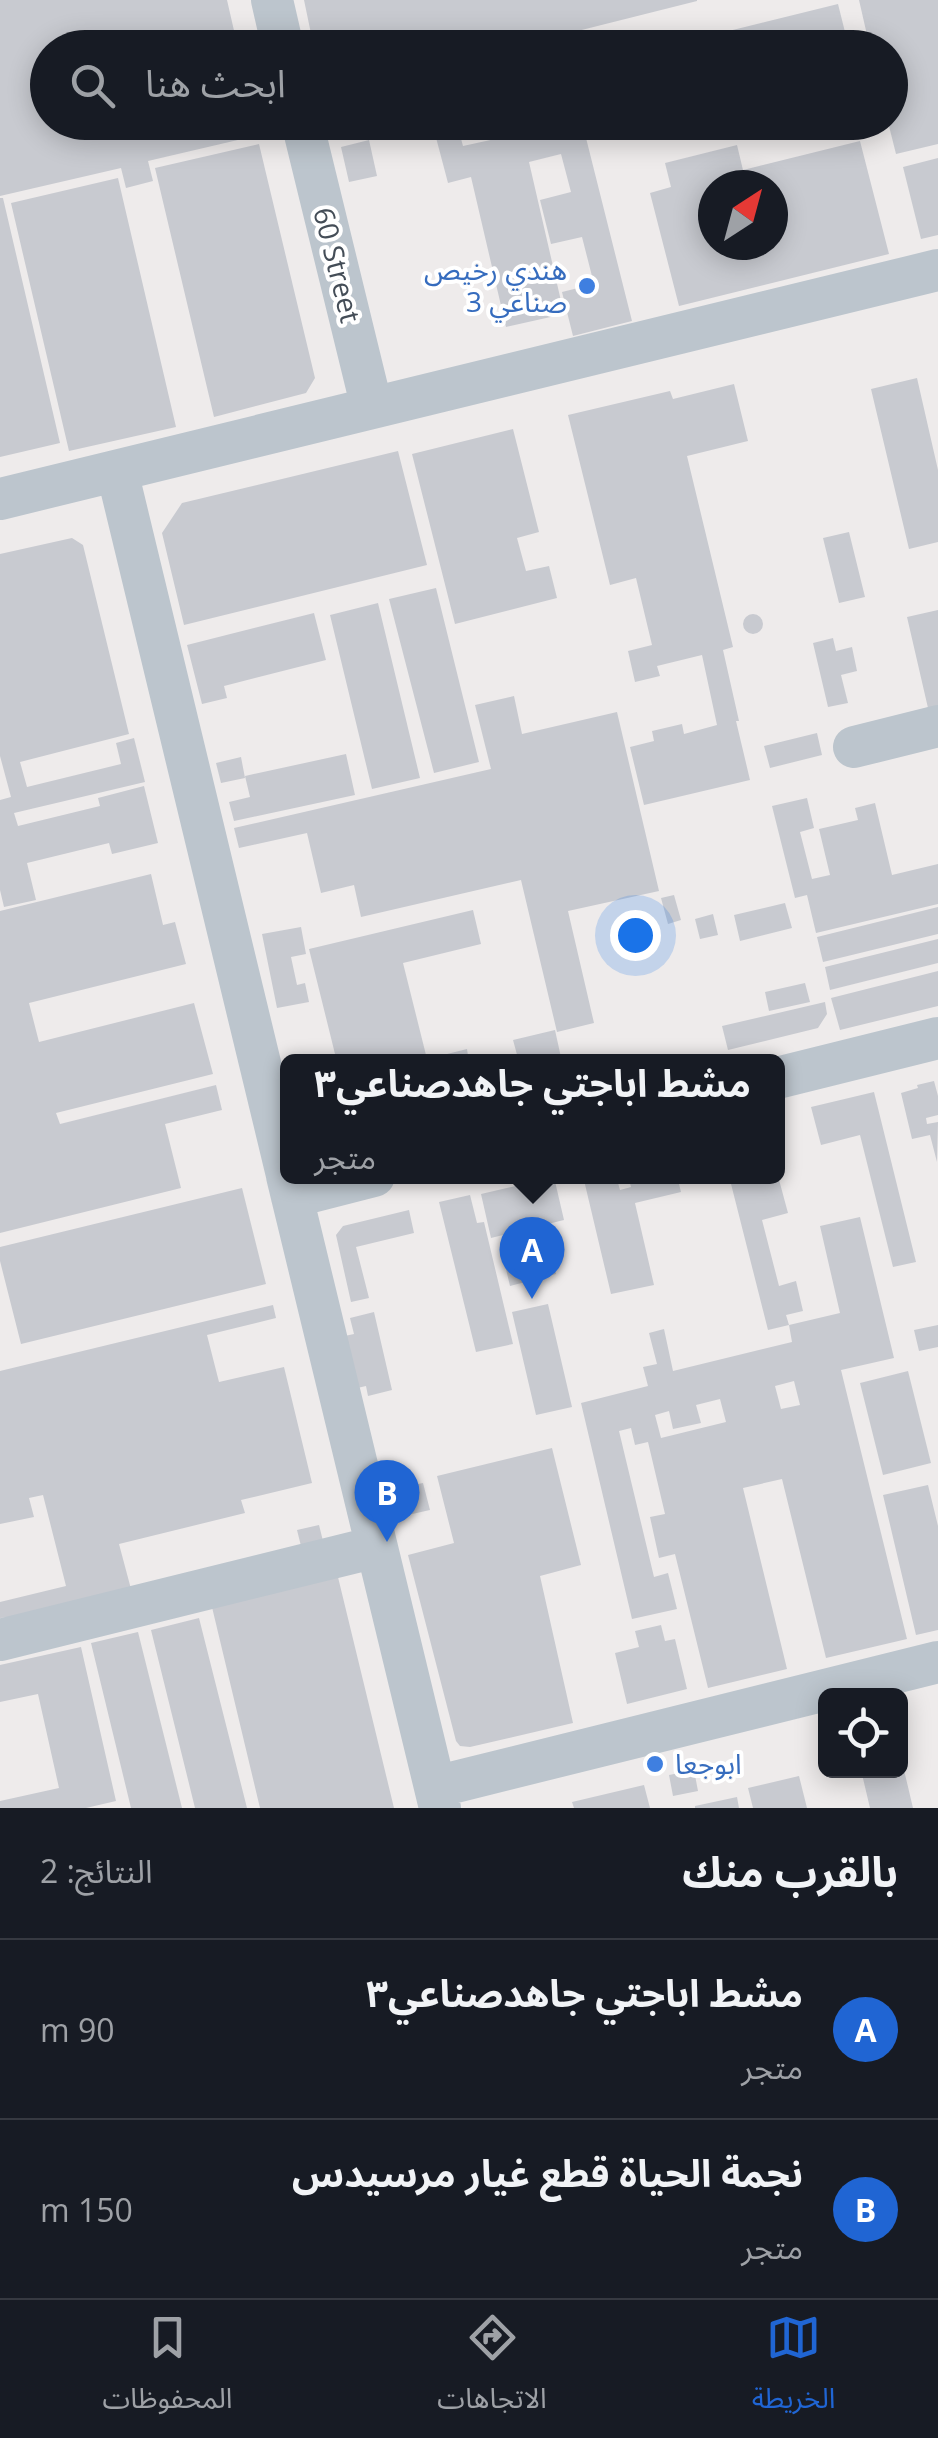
<!DOCTYPE html>
<html lang="ar">
<head>
<meta charset="utf-8">
<style>
  :root { --surface:#171b24; --page:#242831; --text:#f1f3f6; --muted:#9ea1a6; --line:#363941; --accent:#2065d3 }
  body { margin:0; font-family:"Open Sans","Noto Sans Arabic",sans-serif; background:var(--page); color:var(--text); direction:rtl }
  .controls { position:absolute; right:30px; bottom:30px; display:grid; overflow:hidden; border-radius:15px; box-shadow:0 5px 25px #0003 }
  .controls button { width:90px; height:90px; display:grid; place-items:center; padding:0; border:0; border-bottom:2px solid var(--line); background:var(--surface); color:var(--text); font:50px sans-serif }
  .compass { position:absolute; left:698px; top:170px; width:90px; height:90px; border-radius:50%; background:var(--surface); box-shadow:0 5px 25px #0003; rotate:36deg }
  .you { position:absolute; left:635px; top:935px; width:35px; height:35px; margin:-25px; border:8px solid #fff; border-radius:50%; background:#1a73e8; box-shadow:0 0 0 15px #1a73e833 }
  .badge { display:grid; place-items:center; width:65px; height:65px; border-radius:50%; background:var(--accent); color:#fff; font-size:32px; font-weight:700 }
  .pin { position:absolute; translate:-50% -82px; filter:drop-shadow(0 2px 5px #0008) }
  .pin::after { content:''; position:absolute; top:52px; width:35px; height:30px; background:inherit; clip-path:polygon(0 0,100% 0,50% 100%) }
  .popup { position:absolute; left:280px; top:1054px; width:505px; height:130px; box-sizing:border-box; display:grid; place-content:center; border-radius:15px; background:var(--surface); filter:drop-shadow(0 2px 8px #0005); font-size:32px; white-space:nowrap; color:var(--muted) }
  .popup b { font-size:38px; color:var(--text) }
  .popup::after { content:''; position:absolute; left:50%; top:100%; margin-left:-20px; border:20px solid transparent; border-top-color:var(--surface) }
  .list { margin:0; padding:0; list-style:none }
  h2 { display:flex; justify-content:space-between; align-items:center; height:130px; margin:0; padding:0 40px; font-size:42px }
  h2 small { font-size:32px; font-weight:400; color:var(--muted) }
  .list li { display:grid; grid-template-columns:65px 1fr auto; gap:30px; align-items:center; box-sizing:border-box; height:180px; padding:0 40px; border-top:2px solid var(--line) }
  .list b { display:block; font-size:38px; white-space:nowrap }
  .list p { margin:0; font-size:32px; white-space:nowrap; color:var(--muted) }
  .list em { font-size:32px; font-style:normal; color:var(--muted) }
  .icon { flex:none; width:55px; height:55px; fill:none; stroke:currentColor; stroke-width:2; stroke-linecap:round; stroke-linejoin:round }
  .map { position:relative; flex:none; width:938px; height:1808px; overflow:hidden; direction:ltr }
  .search { position:absolute; background:var(--surface); box-shadow:0 5px 25px #0003; left:30px; right:30px; top:30px; height:110px; display:flex; align-items:center; gap:25px; box-sizing:border-box; padding:0 35px; border-radius:55px; color:var(--muted); font-size:38px }
  .sheet { height:490px; background:var(--surface) }
  nav { display:flex; justify-content:space-around; align-items:center; box-sizing:border-box; height:140px; border-top:2px solid var(--line); background:var(--surface); font-size:28px; color:var(--muted) }
  nav a { display:grid; justify-items:center; gap:5px }
  nav .on { color:var(--accent) }
  .map>svg:first-child { display:block }
</style>
</head>
<body>
<div class="map">
<svg width="938" height="1808" viewBox="0 0 938 1808">
  <rect width="100%" height="100%" fill="#eeebeb"/>
  <path fill="#c8cad0" fill-rule="evenodd" d="M0,0H227L238,48H48V122H256L259,135L148,161L153,181L126,188L121,168L0,196Z
    M304,0H697V1L510,48H314Z
    M859,0H938V144L896,154L888,122H890V48H870Z
    M838,4L849,48H668V46Z
    M489,122H517V124L490,129Z
    M520,122H582L632,321L573,336L562,292L594,284L582,237L551,244L540,200L571,192L561,154L529,162L564,314L506,327L471,177L448,183L434,130L457,124L463,146L523,133Z
    M619,122H687L688,124L624,140Z
    M369,140L377,176L349,182L341,147Z
    M860,141L889,254L679,306L650,193L671,187L665,163L737,145L743,170ZM713,185H773V245H713Z
    M259,144L315,378L306,393L214,417L155,168Z
    M938,158V235L921,239L903,167Z
    M118,178L176,427L69,451L11,203Z
    M0,198H3L60,443L0,457Z
    M917,378L938,470V542L909,549L871,389Z
    M734,384L748,441L687,456L733,647L723,650L739,721H736L750,780L644,805L630,747L654,741L652,731L682,724L684,734L717,725L702,655L657,666L660,676L635,682L628,651L652,645L636,578L610,585L568,415L670,391L673,399Z
    M513,429L539,532L517,538L526,571L549,566L557,598L455,624L412,454Z
    M398,451L427,565L184,625L162,533L182,503Z
    M849,532L865,597L839,603L823,538Z
    M72,538L83,545L129,734L20,762L27,787L121,764L116,743L134,738L145,782L14,813L18,826L100,806L98,798L144,786L158,843L112,854L109,843L27,863L36,900L4,907L0,890V800L11,797L0,756V554Z
    M436,588L479,762L434,773L389,599Z
    M378,603L420,778L372,789L330,615Z
    M938,610V706L928,708L907,617Z
    M314,613L326,660L224,686L227,698L202,704L187,645Z
    M743 624a10 10 0 1 1 20 0a10 10 0 1 1-20 0Z
    M833,638L836,651L852,647L857,671L841,675L848,703L828,707L813,643Z
    M514,696L522,734L617,712L659,891L568,911L594,1023L557,1032L521,880L361,917L354,885L321,893L307,833L239,848L234,828L491,769L475,705Z
    M817,733L822,755L770,768L764,746Z
    M346,754L355,795L234,821L229,802L250,797L245,776Z
    M241,757L245,778L221,783L216,763Z
    M807,798L814,828L800,832L812,879L830,875L819,829L858,820L855,808L875,803L892,875L938,864V904L816,933L807,895L795,898L772,806Z
    M151,874L163,925L175,922L186,964L29,1003L39,1042L194,1003L213,1074L56,1113L60,1124L216,1085L222,1110L165,1124L181,1188L0,1233V911Z
    M674,895L681,920L668,924L661,898Z
    M785,903L792,928L740,941L734,915Z
    M938,907V934L823,962L817,937Z
    M473,910L481,944L403,963L427,1059L467,1049L469,1062H337L309,949Z
    M713,914L718,935L700,939L695,919Z
    M301,927L306,954L291,957L297,985L305,983L309,1002L277,1008L262,934Z
    M938,939V963L830,990L825,967Z
    M938,971V1006L840,1030L831,998Z
    M805,983L810,1002L769,1011L765,992Z
    M825,1002L827,1014L818,1028L728,1050L722,1026Z
    M555,1030L562,1062H519L513,1040Z
    M934,1081L938,1096V1115L926,1118L927,1124L938,1122L937,1162L930,1135L912,1139L901,1093L918,1088L917,1085Z
    M874,1092L916,1262L893,1267L860,1135L821,1145L811,1107Z
    M583,1176H616L620,1190L631,1187L628,1176H677L681,1192L635,1203L654,1285L611,1294Z
    M729,1176H778L788,1213L762,1220L779,1286L796,1281L803,1311L786,1315L789,1325L840,1313L820,1226L860,1217L894,1358L841,1370L907,1639L826,1658L782,1479L743,1488L787,1669L708,1688L675,1554L659,1558L650,1517L665,1514L648,1442L635,1445L631,1428L619,1431L654,1577L668,1573L677,1609L632,1619L581,1403L648,1386L643,1367L657,1364L649,1333L664,1329L673,1371L792,1342L789,1325L768,1330ZM794,1381L800,1405L781,1409L775,1386ZM720,1399L726,1422L661,1438L655,1415L669,1411L673,1429L701,1423L696,1405Z
    M554,1177L564,1220L491,1238L481,1194Z
    M242,1188L266,1284L21,1344L0,1261V1247Z
    M470,1195L477,1223L484,1222L513,1344L476,1352L439,1202Z
    M409,1210L414,1233L356,1247L369,1298L351,1302L336,1235L343,1226Z
    M551,1253L556,1274L510,1286L505,1265Z
    M548,1304L572,1407L536,1415L512,1312Z
    M273,1305L276,1318L207,1335L219,1382L284,1367L312,1483L241,1500L245,1513L119,1544L135,1604L0,1618V1602L66,1586L43,1495L29,1498L34,1517L0,1524V1371Z
    M374,1312L392,1390L368,1396L366,1386L353,1389L340,1337L354,1334L350,1318Z
    M938,1325V1347L919,1351L914,1330Z
    M908,1371L931,1463L883,1475L860,1383Z
    M552,1448L581,1565L540,1576L573,1723L470,1747L460,1746L456,1741L408,1555L454,1543L437,1476Z
    M423,1483L430,1510L399,1517L393,1489Z
    M928,1485L938,1526V1630L916,1635L883,1495Z
    M319,1525L325,1549L303,1554L297,1530Z
    M337,1573L394,1808H260L211,1603Z
    M199,1618L247,1808H195L151,1630Z
    M661,1625L665,1641L675,1639L687,1689L627,1704L615,1653L639,1647L635,1631Z
    M138,1632L182,1808H131L91,1643Z
    M81,1647L116,1801L86,1808H0V1801L59,1788L38,1694L0,1702V1665Z
    M694,1770L698,1791L673,1796L669,1775Z
    M861,1770H904L913,1808H870Z
    M799,1776L807,1808H753L748,1788Z
    M644,1785L650,1808H574L572,1802Z
    M737,1797L739,1808H695V1806Z"/>
  <g fill="none" stroke-linecap="round" stroke-linejoin="round">
    <path stroke="#bcc5cd" stroke-width="42" d="M272,0L283,48
      M302,122L372,408
      M117,471L287,1175
      M0,499L938,270
      M854,747L938,726
      M777,1078L938,1038
      M287,1176L440,1808
      M292,1197L374,1176
      M0,1640L376,1547
      M435,1787L938,1662"/>
  </g>
  <g fill="#3f7fe0" stroke="#fff" stroke-width="4">
    <circle cx="587" cy="286" r="10"/>
    <circle cx="655" cy="1764" r="10"/>
  </g>
  <g text-anchor="middle" stroke-width="8" stroke-linejoin="round" paint-order="stroke">
    <g font-size="28" fill="#444d57" stroke="#fff">
      <text transform="translate(337 265) rotate(76)" y="10">60 Street</text>
    </g>
    <g font-size="28" fill="#366cbe" stroke="#fff" text-anchor="end">
      <text x="567" y="280">هندي رخيص<tspan x="567" dy="32">صناعي 3</tspan></text>
      <text x="675" y="1774" text-anchor="start">ابوجعا</text>
    </g>
  </g>
</svg>
<div class="controls">
<button><svg class="icon" aria-label="locate" viewBox="0 0 24 24"><circle cx="12" cy="12" r="6"/><path d="M12 2v4M12 18v4M2 12h4M18 12h4"/></svg></button>
</div>
<svg class="compass" viewBox="-18 -18 36 36"><path d="M0-13l5 13h-10z" fill="#e53935"/><path d="M0 13l5-13h-10z" fill="#9ea1a6"/></svg>
<div class="you"></div>
<div class="pin badge" style="left:532px;top:1299px">A</div>
<div class="popup"><b>مشط اباجتي جاهدصناعي٣</b>متجر</div>
<div class="pin badge" style="left:387px;top:1542px">B</div>
<div class="search"><svg class="icon" aria-label="search" viewBox="0 0 24 24"><circle cx="10" cy="10" r="6"/><path d="M15 15l6 6"/></svg>ابحث هنا</div>
</div>
<section class="sheet">
<h2>بالقرب منك<small>النتائج: 2</small></h2>
<ul class="list">
<li><span class="badge">A</span><div><b>مشط اباجتي جاهدصناعي٣</b><p>متجر</p></div><em>90 m</em></li>
<li><span class="badge">B</span><div><b>نجمة الحياة قطع غيار مرسيدس</b><p>متجر</p></div><em>150 m</em></li>
</ul>
</section>
<nav>
<a class="on"><svg class="icon" aria-label="map" viewBox="0 0 24 24"><path d="M3 6l6-2 6 2 6-2v14l-6 2-6-2-6 2zM9 4v14M15 6v14"/></svg>الخريطة</a>
<a><svg class="icon" aria-label="directions" viewBox="0 0 24 24"><path d="M12 3l9 9-9 9-9-9zM9 14v-3h6M13 9l2 2-2 2"/></svg>الاتجاهات</a>
<a><svg class="icon" aria-label="saved" viewBox="0 0 24 24"><path d="M7 4h10v16l-5-4-5 4z"/></svg>المحفوظات</a>
</nav>
</body>
</html>
